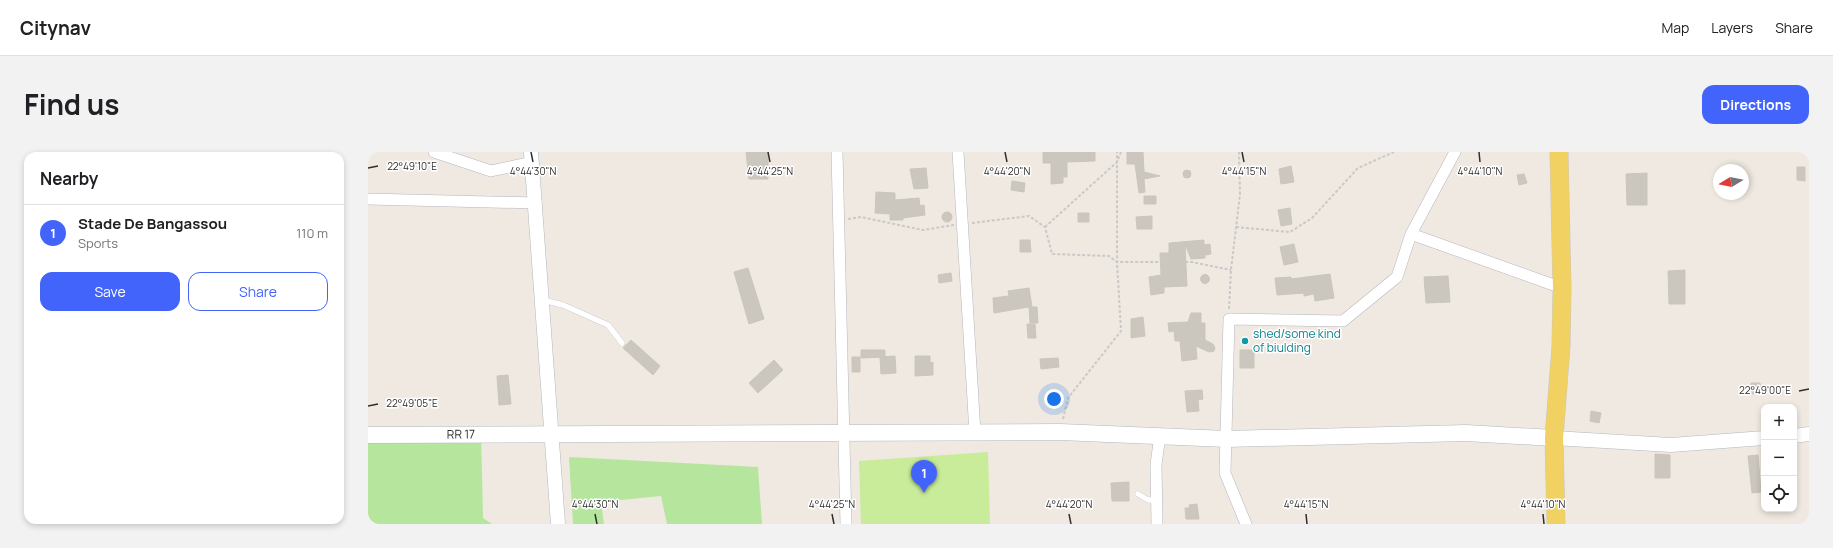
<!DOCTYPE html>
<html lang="en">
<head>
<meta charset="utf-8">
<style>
  :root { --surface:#fff; --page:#f2f2f2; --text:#202124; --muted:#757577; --line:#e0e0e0; --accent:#4264fb }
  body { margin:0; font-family:Manrope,sans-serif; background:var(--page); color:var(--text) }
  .controls { position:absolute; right:12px; bottom:12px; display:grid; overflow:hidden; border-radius:8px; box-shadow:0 2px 6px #0003 }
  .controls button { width:36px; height:36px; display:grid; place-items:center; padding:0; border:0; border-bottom:1px solid var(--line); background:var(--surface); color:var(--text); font:20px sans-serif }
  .compass { position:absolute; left:1345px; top:12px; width:36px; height:36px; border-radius:50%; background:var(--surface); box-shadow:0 2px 6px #0003; rotate:260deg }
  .you { position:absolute; left:686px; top:247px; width:14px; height:14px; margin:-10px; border:3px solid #fff; border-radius:50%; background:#1a73e8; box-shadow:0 0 0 6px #1a73e833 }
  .badge { display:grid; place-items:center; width:26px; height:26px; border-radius:50%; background:var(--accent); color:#fff; font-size:13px; font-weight:700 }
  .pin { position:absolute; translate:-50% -33px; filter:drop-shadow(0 1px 2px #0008) }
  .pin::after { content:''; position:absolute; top:21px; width:14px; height:12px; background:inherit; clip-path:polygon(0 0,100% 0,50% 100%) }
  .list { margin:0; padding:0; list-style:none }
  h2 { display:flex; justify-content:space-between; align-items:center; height:52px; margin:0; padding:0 16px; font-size:17px }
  h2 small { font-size:13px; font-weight:400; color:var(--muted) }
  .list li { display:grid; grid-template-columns:26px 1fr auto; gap:12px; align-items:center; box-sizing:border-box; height:56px; padding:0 16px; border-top:1px solid var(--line) }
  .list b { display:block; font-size:15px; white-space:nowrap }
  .list p { margin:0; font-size:13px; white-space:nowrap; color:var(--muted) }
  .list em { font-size:13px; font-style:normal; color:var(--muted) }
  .actions { display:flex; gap:8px; padding:12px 16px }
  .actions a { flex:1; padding:9px 0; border:1px solid var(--accent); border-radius:12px; text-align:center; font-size:14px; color:var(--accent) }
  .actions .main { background:var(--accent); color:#fff }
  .icon { flex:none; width:22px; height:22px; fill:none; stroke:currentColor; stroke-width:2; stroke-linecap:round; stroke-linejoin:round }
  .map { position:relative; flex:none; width:1441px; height:372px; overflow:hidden; border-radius:12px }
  header { display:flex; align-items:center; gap:24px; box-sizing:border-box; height:56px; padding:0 20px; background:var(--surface); border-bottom:1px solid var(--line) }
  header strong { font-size:19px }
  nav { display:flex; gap:22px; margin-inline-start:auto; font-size:14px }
  .intro { display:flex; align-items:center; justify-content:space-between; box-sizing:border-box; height:96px; padding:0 24px }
  h1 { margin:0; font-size:28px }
  .button { padding:10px 18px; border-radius:12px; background:var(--accent); color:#fff; font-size:14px; font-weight:700 }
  main { display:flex; gap:24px; padding:0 24px }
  aside { flex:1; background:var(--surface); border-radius:12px; box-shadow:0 2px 6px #0003 }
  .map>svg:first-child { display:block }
</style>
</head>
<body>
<header>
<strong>Citynav</strong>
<nav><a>Map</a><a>Layers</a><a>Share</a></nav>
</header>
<div class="intro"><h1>Find us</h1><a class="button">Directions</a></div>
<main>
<aside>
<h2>Nearby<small></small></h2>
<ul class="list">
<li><span class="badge">1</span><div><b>Stade De Bangassou</b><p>Sports</p></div><em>110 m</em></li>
</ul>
<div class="actions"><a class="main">Save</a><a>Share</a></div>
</aside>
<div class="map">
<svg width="1441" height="372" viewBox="0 0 1441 372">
  <rect width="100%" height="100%" fill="#efe9e1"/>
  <path fill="#b6e59e" d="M113,281L115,366L124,372H0V286Z
    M201,305L390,315L394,372H299L293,344L233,350L236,372H205Z"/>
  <path fill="#c9ec9a" d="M620,300L622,372H493L491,309Z"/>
  <path fill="#cbc7bf" stroke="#cbc5ba" d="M378,0H400V27H381Z
    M675,0H727V9L699,10V25H695V31L683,32V11H675Z
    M759,0H775L776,20L792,24L776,27L777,40L771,41L767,12H759Z
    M923,14L926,30L913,32L911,17Z
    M1429,15H1437V29L1429,28Z
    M558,16L560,36L546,37L542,17Z
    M815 22a4 4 0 1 1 8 0a4 4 0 1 1-8 0Z
    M1279,21V53H1259L1258,22Z
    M1156,22L1159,31L1151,33L1149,23Z
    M644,29L657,31L656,40L643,38Z
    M508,40L527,41V48L551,46L552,54L556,53L557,63L535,66V68H522V62L507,61Z
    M776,44H788V52H776Z
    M922,56L924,72L913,74L910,58Z
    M574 65a5 5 0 1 1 10 0a5 5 0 1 1-10 0Z
    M710,61H721V70H710Z
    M784,64V77H769L768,65Z
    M652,88H662L663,100H652Z
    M836,88V93L842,92L843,102L837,103V106L823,107L817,92L819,134L796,135V141L783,143L781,125L793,123L792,101H801V91Z
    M926,92L930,110L916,113L912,95Z
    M380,116L396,167L381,172L366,120Z
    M1317,118V152H1301L1300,119Z
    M583,121L584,129L571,131L570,123Z
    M962,122L966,146L947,149L946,142L936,144V141L909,143L907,126L923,125V127Z
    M832.5 127a4.5 4.5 0 1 1 9 0a4.5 4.5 0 1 1-9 0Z
    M1080,124L1082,150L1058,151L1056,125Z
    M661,136L664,155H669L670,171H662L661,155L626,161L625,146L641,144L640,139Z
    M823,161H833V171H837V188L845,192L847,196L846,199L841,200L828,194L829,207L814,209L812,189H807L806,179L801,180L800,171L820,170Z
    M775,165L777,184L763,186V167Z
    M659,172H667L668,186H660Z
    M263,188L292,214L285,223L255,196Z
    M493,198H517V205L493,206Z
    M872,198H886V216H872Z
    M527,204L528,221L513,222L512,205Z
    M547,204H562V211L565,210V223L547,224Z
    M484,205H492V220H484Z
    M690,206L691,215L673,217L672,207Z
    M406,208L415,218L390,241L381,231Z
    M140,223L143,252L131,253L129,224Z
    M1383,231H1392L1393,241L1384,242Z
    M834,238L835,247L830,248L831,259L819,260L817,239Z
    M1223,259L1233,261L1231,271L1222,269Z
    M1287,302L1302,303V326H1287Z
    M1390,303L1393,340L1384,341L1380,304Z
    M761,330V349H744L743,331Z
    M829,352L831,367H818L817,356H822L821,353Z"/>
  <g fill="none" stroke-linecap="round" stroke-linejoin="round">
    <defs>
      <path id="service" d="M175,148L195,153L240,173L254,191
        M770,342L780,348H790"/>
      <path id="minor" d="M66,0L123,19L164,10
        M469,0L478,372
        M590,0L607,281
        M0,47L168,51
        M1043,82L1194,136
        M789,372L788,312L792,284
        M878,372L857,321L861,167L975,169L1029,125L1043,82L1087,0"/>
      <path id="tertiary" d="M163,0L190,372
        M1426,284L1441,282
        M1186,286L1303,293L1396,286"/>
      <g id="secondary">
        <path id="s1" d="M0,283L692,280L859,287L1098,281L1186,286"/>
      </g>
      <path id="primary" d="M1188,372L1186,286L1193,194L1194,136L1191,0"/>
    </defs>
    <use href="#service" stroke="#b4b7c1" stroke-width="6"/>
    <use href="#minor" stroke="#b4b7c1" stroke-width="12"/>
    <use href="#tertiary" stroke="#b4b7c1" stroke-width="15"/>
    <use href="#secondary" stroke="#b4b7c1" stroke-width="17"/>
    <use href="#primary" stroke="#c9c9c9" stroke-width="19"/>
    <path stroke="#c9c9c9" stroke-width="2" stroke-dasharray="3 2" stroke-linecap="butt" d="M480,67L493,65L555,78L586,73
      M604,71L661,64L677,75L684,102L741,104L749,110H824L863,118
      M677,75L749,10L753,0
      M868,75L922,80L944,66L990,16L1026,0
      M861,157L863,118L872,42L871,0
      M695,267L700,246L753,179L749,110V0"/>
    <use href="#service" stroke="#fff" stroke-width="5.5"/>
    <use href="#minor" stroke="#fff" stroke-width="11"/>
    <use href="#tertiary" stroke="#fff" stroke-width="14"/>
    <use href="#secondary" stroke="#fff" stroke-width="16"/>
    <use href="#primary" stroke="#f2d163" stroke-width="18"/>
  </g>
  <path fill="none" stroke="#2e2e2e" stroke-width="1.5" d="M163,0L165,10M400,0L402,10M637,0L639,10M874,0L876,10M1111,0L1112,10M0,16L10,14M1431,239L1441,237M0,254L10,252M227,362L229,372M464,362L466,372M701,362L703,372M938,362L939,372M1175,362L1176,372"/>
  <circle fill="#0f9aa8" stroke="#fff" stroke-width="1.5" cx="877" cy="189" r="4"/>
  <g text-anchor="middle" stroke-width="3" stroke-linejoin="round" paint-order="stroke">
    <g font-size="12" fill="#0d838f" stroke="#fff" text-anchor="start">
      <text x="885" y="186">shed/some kind<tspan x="885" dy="14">of biulding</tspan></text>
    </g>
    <g font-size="12" fill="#2e2e2e" stroke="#fff">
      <text dy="4" stroke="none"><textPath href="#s1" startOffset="93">RR 17</textPath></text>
    </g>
  </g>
  <g font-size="10" text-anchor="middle" fill="#2e2e2e" stroke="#fff" stroke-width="3" stroke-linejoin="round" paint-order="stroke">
    <text x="44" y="18">22°49'10"E</text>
    <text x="165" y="23">4°44'30"N</text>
    <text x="402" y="23">4°44'25"N</text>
    <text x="639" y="23">4°44'20"N</text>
    <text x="876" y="23">4°44'15"N</text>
    <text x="1112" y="23">4°44'10"N</text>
    <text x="1397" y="242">22°49'00"E</text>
    <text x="44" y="255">22°49'05"E</text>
    <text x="227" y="356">4°44'30"N</text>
    <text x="464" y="356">4°44'25"N</text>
    <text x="701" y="356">4°44'20"N</text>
    <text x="938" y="356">4°44'15"N</text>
    <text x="1175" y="356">4°44'10"N</text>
  </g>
</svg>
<div class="controls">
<button>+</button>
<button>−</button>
<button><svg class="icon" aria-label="locate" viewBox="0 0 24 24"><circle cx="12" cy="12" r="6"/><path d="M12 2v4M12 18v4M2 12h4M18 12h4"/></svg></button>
</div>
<svg class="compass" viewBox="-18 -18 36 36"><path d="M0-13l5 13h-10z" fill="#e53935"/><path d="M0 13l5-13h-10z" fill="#757577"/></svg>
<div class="you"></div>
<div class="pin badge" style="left:556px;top:341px">1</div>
</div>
</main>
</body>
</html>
